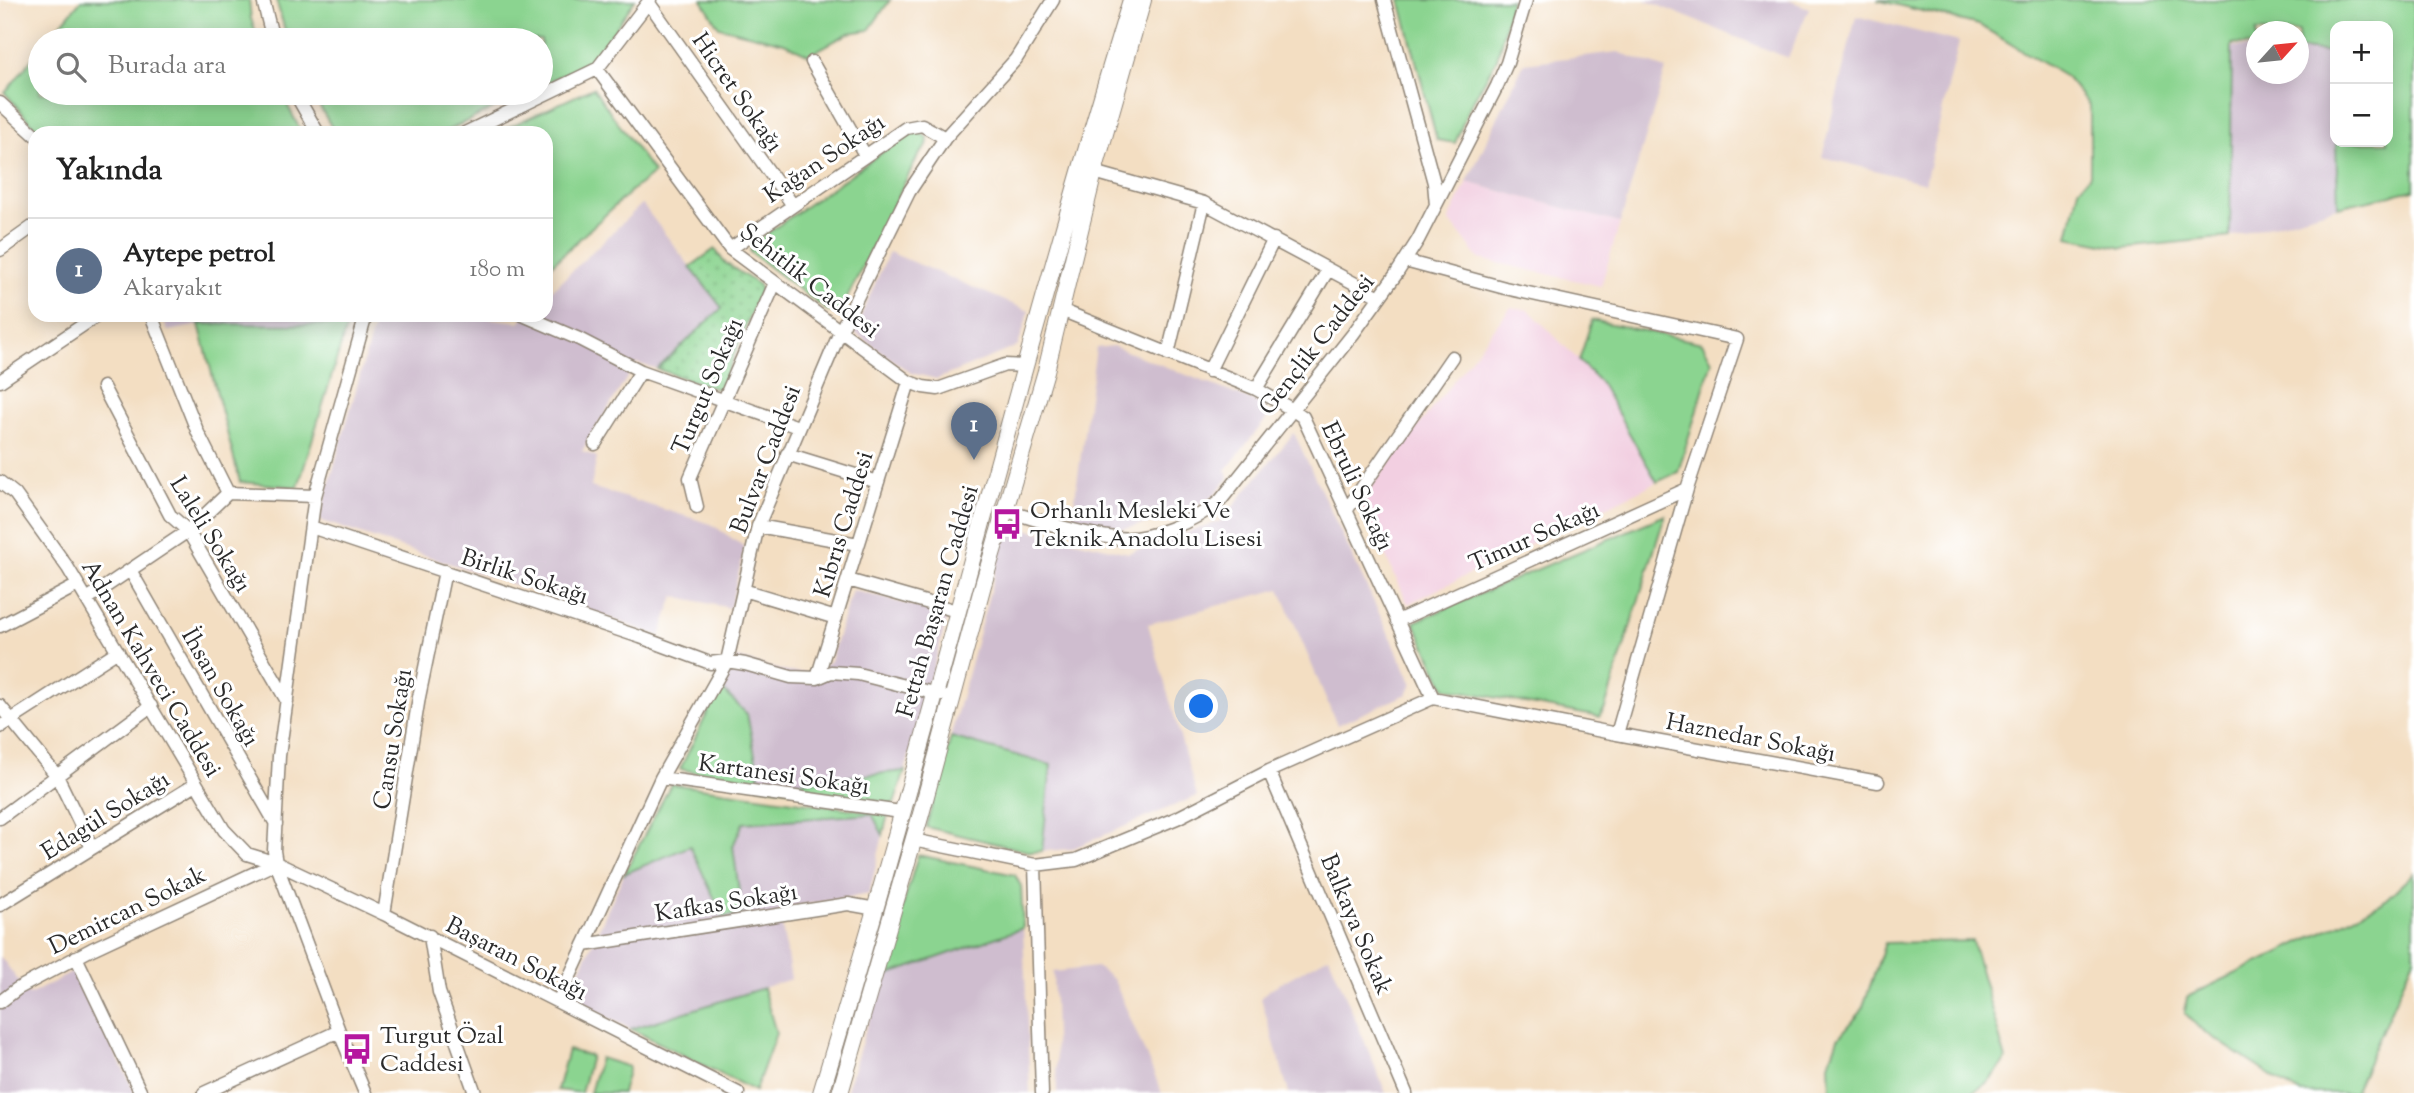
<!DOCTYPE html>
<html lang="tr">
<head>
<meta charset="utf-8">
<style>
  :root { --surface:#fff; --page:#f2f2f2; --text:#222; --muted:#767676; --line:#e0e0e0; --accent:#b5179e }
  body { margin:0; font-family:"Sorts Mill Goudy",serif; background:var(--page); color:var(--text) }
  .controls { position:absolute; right:21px; top:21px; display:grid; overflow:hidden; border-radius:14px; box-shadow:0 4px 18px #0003 }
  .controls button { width:63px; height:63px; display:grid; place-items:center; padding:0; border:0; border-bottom:2px solid var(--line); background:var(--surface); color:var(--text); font:35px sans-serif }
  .compass { position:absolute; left:2246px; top:21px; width:63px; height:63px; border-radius:50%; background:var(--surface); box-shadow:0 4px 18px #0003; rotate:63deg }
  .you { position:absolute; left:1202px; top:707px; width:24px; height:24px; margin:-18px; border:5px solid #fff; border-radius:50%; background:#1a73e8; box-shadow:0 0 0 10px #1a73e833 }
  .badge { display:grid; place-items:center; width:46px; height:46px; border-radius:50%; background:var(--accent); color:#fff; font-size:23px; font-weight:700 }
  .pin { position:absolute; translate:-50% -58px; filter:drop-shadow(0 2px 4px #0008) }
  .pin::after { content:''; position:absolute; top:37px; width:24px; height:21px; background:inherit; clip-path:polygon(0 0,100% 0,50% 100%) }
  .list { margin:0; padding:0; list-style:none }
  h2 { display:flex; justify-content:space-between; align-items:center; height:91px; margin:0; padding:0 28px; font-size:30px }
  h2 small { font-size:23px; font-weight:400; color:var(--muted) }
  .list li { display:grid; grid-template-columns:46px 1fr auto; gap:21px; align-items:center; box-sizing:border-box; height:105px; padding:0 28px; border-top:2px solid var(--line) }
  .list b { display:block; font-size:26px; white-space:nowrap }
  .list p { margin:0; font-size:23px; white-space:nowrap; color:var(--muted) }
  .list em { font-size:23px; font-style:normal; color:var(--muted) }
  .icon { flex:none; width:38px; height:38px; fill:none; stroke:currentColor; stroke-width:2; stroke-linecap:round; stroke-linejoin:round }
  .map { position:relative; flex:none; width:2414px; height:1093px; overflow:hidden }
  .search { position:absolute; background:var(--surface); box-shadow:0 4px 18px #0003; left:28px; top:28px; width:525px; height:77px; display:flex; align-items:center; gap:18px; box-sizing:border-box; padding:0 24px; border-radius:38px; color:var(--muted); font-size:26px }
  .panel { position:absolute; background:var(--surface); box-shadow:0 4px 18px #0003; left:28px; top:126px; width:525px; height:196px; border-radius:21px }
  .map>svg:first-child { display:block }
</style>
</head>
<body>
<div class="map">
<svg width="2414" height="1093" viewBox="0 0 2414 1093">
  <defs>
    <pattern id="garden-dots" width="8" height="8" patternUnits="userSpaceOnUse" patternTransform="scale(1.75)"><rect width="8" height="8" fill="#8bd490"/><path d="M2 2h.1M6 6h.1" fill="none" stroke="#78b67c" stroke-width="1.8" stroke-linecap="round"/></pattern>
  </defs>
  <rect width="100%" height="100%" fill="#fff"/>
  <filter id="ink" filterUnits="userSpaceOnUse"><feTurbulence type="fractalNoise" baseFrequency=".0143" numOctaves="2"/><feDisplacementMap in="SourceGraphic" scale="14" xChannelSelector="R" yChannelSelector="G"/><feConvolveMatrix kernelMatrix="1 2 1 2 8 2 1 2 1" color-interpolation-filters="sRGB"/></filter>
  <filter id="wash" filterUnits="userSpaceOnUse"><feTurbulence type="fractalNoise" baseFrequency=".00686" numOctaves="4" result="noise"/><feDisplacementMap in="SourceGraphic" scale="28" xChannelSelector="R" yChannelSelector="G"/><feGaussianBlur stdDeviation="1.57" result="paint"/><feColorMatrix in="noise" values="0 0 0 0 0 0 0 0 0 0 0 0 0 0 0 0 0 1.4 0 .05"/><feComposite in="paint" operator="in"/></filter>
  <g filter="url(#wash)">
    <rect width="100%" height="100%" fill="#f3dec2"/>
    <path fill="#f2cfe1" d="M1467,182L1620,223L1601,286L1479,259L1449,220Z
      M1511,307L1529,310L1600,382L1657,482L1408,604L1360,501Z"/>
    <path fill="#cfbdcf" d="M1645,0H1788L1809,8L1788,58Z
      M1856,16L1959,42L1925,183L1822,157Z
      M2232,47L2256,48V74H2298L2299,50L2334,52L2338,207L2230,237Z
      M1618,52L1666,69L1620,223L1467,182L1524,63Z
      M642,204L722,308L657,369L636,363L582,451L597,457L591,487L711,524L745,547L730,608L674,596L660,636L545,595L319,520L377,315H463L519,322L526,315H546V296Z
      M889,252L1029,311L1018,346L937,379L911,373L854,332Z
      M162,315H350L347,326L200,325L168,331Z
      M1113,346L1263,405L1267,418L1226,470L1229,478L1211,498L1177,516L1110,532L1072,519L1096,348Z
      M1294,433L1412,683L1407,694L1337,725L1280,589L1148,624L1197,796L1071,849L1031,852L926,827L1008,525L1128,553L1221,521Z
      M852,590L948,615L905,771L761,786L747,714L720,687L737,658L788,672L812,673L830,661Z
      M873,814L883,835L869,894L779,909L791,979L631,1029L567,999L624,874L690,846L723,917L742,914L733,846L743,823Z
      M1023,928L1030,1093H846L882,977Z
      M0,956L29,995L75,971L135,1093H0Z
      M1329,956L1386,1093H1289L1261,998L1270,989Z
      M1097,967L1114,980L1162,1093H1057L1053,972Z"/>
    <path fill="#8bd490" stroke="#5b805e" stroke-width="2" d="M81,0H249L251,19L259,40H48Z
      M276,0H635L594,60L541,85V40H288Z
      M702,0H890L869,30L849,33L809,55L784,43L719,27Z
      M1400,0H1511L1497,59L1469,108L1455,143L1437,140Z
      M1877,0H2414V190L2338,207L2336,142H2388V26H2335V103L2334,52L2299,49L2298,32H2256V46L2232,44L2230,237L2123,248L2068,237L2079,189L2090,175V106L2066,77L1979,25Z
      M40,49V93H281L302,133H40L5,93Z
      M593,88L654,173L632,190L546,270V133H496Z
      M312,93H526L442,133H335Z
      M917,131L928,138L927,146L918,156L841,310L829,312L750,252L752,244L907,135Z
      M1592,320L1702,343L1712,361L1678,472L1657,482L1600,382L1579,361Z
      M199,324L347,325L298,487L240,482Z
      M1665,515L1605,708L1599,717L1445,688L1414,622Z
      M720,687L747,714L761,786L905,771L894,804L761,786L680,769Z
      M951,737L1051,765L1042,851L1031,852L926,827Z
      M671,784L888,814L883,835L872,814L743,823L733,846L742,914L723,917L690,846L624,874Z
      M918,855L1015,875L1021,886L1023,928L882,977Z
      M2414,873V958L2354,1093H2300L2285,1085L2199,1028L2185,1013L2187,997L2382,903Z
      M1972,941L2006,1060L1988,1082L1971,1093H1830L1829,1064L1838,1038L1861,1012L1885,943Z
      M763,988L776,1033L755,1091L631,1029Z
      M568,1050L591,1056L581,1093L557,1090Z
      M600,1058L629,1067L622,1093H590Z"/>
    <path fill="url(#garden-dots)" stroke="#5b805e" stroke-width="2" d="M715,249L724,262L759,285L760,290L720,390L657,369L722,308L690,267Z"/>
  </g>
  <g filter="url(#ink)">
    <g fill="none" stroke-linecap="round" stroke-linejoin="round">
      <defs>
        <path id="minor" d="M263,0L273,40
          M1384,0L1434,183L1436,205
          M649,3L792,204
          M812,62L865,155
          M597,69L730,249L909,382L923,387L938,389L1005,365L1026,366
          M295,93L318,133
          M0,103L35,135
          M465,133L597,69L650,0
          M1094,172L1204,203L1380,297
          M730,249L906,128L922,125L945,138
          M0,250L35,225
          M1061,310L1256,389L1293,410L1303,417L1433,698
          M151,315L198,433L228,493
          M523,315L579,339L641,371
          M1168,354L1204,203
          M1209,371L1274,239
          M0,381L98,315
          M103,387L170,515L188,531L287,701
          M1256,389L1328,270
          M595,444L641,371L798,427
          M787,454L878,482
          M0,482L15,494L68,568L224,830L247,854L276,863L384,914L738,1093
          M697,507L690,478L775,283
          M1006,511C1042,521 1079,534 1116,538C1148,542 1195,521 1220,501L1353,334L1397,273L1418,240L1497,86L1507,63L1526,0
          M1346,511L1452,357
          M758,526L858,544
          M311,527L640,637L710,663L727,661L745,664L791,677L817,678L831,672L858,674L941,695
          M130,570L276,824
          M848,580L957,611
          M743,590L836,618
          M87,599L188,531L228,493L315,496
          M1397,621L1687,489
          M0,626L78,585
          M817,678L909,382
          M0,706L57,776L92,848
          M0,727L118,651
          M1617,734L1878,782
          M1269,771L1406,1093
          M661,778L901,812
          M0,818L151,706
          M913,840L1035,865L1076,860L1177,818L1269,771L1433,698L1617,734L1687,489L1737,339L1505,288L1405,261
          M1035,865L1042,1093
          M0,905L196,784
          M384,914L419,697L445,571
          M430,936L439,992L475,1093
          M584,945L848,904L876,909
          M76,957L141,1093
          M0,1002L17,989L92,949L276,863
          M558,1002L661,778L727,661L758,526L840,332L909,192L945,138L1016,59L1053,0
          M204,1093L339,1031
          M365,1093L339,1031L276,863L274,851L279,756L315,496L366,315"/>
        <path id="major" d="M821,1093C931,731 1020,362 1131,0
          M840,1093L921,814L983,585L1046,371L1094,172L1143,0"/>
      </defs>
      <use href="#minor" stroke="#8f8476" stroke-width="15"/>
      <use href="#major" stroke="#8f8476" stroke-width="18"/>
      <use href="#minor" stroke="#fff" stroke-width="12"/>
      <use href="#major" stroke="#fff" stroke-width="16"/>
    </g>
  </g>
  <defs>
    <symbol id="bus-bare" viewBox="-9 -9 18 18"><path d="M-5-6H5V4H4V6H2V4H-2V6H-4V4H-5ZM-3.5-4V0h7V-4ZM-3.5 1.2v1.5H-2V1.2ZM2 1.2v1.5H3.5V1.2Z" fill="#b5179e" stroke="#fff" stroke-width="2.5" paint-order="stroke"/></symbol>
  </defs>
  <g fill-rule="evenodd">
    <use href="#bus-bare" x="985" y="502" width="44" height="44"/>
    <use href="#bus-bare" x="335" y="1027" width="44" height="44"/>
  </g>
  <g text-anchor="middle" stroke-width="6" stroke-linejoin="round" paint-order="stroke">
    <g font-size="24" fill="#2b2b2b" stroke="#fff">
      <text transform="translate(738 92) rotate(55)" y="8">Hicret Sokağı</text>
      <text transform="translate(824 158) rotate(-34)" y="8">Kağan Sokağı</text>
      <text transform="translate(810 280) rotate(38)" y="8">Şehitlik Caddesi</text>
      <text transform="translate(1316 344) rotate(-52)" y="8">Gençlik Caddesi</text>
      <text transform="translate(707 386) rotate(-67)" y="8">Turgut Sokağı</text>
      <text transform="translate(765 459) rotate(-69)" y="8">Bulvar Caddesi</text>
      <text transform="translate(1358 486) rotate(65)" y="8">Ebruli Sokağı</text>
      <text transform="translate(843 524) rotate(-73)" y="8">Kıbrıs Caddesi</text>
      <text transform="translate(211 534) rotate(58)" y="8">Laleli Sokağı</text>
      <text transform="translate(1534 536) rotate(-24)" y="8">Timur Sokağı</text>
      <text transform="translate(525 576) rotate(18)" y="8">Birlik Sokağı</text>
      <text transform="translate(937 601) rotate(-74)" y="8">Fettah Başaran Caddesi</text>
      <text transform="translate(152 668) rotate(59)" y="8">Adnan Kahveci Caddesi</text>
      <text transform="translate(221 687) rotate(60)" y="8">İhsan Sokağı</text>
      <text transform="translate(1751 737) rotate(11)" y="8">Haznedar Sokağı</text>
      <text transform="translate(392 739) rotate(-81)" y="8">Cansu Sokağı</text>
      <text transform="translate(784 774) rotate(8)" y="8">Kartanesi Sokağı</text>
      <text transform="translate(105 815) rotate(-32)" y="8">Edagül Sokağı</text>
      <text transform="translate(726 902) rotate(-9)" y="8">Kafkas Sokağı</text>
      <text transform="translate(127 910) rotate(-26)" y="8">Demircan Sokak</text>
      <text transform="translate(1357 924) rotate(67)" y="8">Balkaya Sokak</text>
      <text transform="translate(517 958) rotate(27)" y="8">Başaran Sokağı</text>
    </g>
    <g font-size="24" fill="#2b2b2b" stroke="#fff" text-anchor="start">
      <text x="1030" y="518">Orhanlı Mesleki Ve<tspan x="1030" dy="28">Teknik Anadolu Lisesi</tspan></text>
      <text x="380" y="1043">Turgut Özal<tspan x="380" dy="28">Caddesi</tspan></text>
    </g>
  </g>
</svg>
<div class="controls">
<button>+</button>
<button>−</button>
</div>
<svg class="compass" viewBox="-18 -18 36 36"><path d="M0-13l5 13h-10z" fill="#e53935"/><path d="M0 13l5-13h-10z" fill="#767676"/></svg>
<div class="you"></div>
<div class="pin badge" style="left:974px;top:460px;background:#5c6f8a">1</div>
<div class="search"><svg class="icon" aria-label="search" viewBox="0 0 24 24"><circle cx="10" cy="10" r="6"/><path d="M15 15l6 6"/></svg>Burada ara</div>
<section class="panel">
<h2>Yakında<small></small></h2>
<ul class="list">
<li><span class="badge" style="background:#5c6f8a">1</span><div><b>Aytepe petrol</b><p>Akaryakıt</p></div><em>180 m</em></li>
</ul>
</section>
</div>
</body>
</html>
